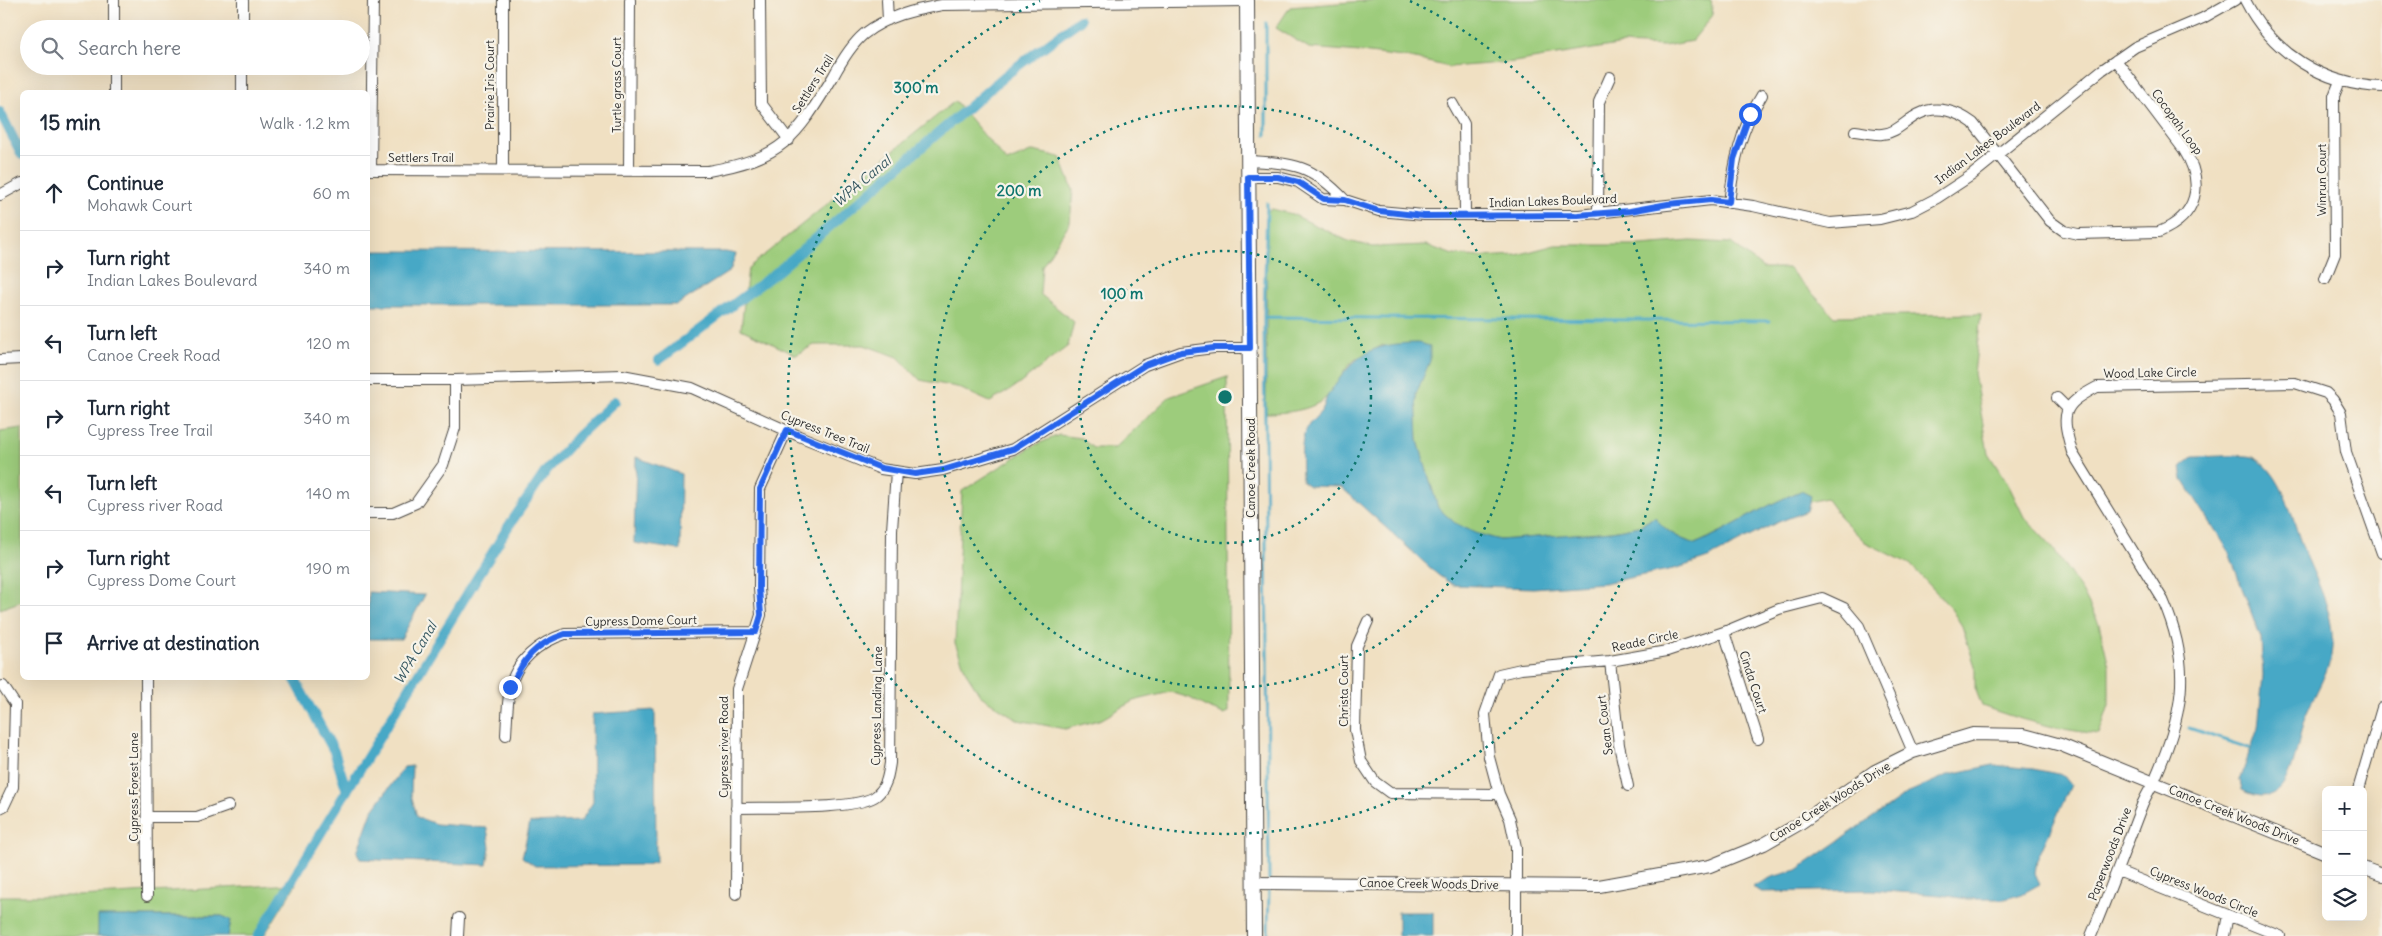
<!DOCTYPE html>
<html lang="en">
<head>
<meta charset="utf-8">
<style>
  :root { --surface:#fff; --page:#f6f6f7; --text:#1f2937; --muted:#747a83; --line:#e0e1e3 }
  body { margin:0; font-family:Delius,sans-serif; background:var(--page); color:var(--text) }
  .controls { position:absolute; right:15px; bottom:15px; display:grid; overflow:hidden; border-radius:8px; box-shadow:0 5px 20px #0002 }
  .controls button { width:45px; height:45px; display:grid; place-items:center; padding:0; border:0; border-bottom:1px solid var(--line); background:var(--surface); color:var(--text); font:25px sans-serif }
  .stop { position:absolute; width:15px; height:15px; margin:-11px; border:4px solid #2563eb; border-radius:50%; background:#fff }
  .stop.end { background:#2563eb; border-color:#fff; box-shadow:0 1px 5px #0008 }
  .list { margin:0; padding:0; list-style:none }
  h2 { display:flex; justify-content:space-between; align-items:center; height:65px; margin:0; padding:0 20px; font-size:21px }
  h2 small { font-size:16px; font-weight:400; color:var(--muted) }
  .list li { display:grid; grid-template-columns:32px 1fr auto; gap:15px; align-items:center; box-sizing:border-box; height:75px; padding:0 20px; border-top:1px solid var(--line) }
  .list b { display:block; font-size:19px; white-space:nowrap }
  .list p { margin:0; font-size:16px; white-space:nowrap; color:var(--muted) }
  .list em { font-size:16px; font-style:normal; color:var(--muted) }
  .icon { flex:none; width:28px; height:28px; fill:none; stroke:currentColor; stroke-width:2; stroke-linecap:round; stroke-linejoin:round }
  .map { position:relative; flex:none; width:2382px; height:936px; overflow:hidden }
  .search { position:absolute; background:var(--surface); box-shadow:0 5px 20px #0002; left:20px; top:20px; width:350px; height:55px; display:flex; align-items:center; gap:12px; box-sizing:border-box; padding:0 18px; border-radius:28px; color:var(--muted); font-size:19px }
  .panel { position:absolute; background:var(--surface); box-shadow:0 5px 20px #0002; left:20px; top:90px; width:350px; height:590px; border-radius:8px }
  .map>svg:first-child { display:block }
</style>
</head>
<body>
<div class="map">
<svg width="2382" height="936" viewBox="0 0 2382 936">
  <rect width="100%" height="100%" fill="#f7f3e8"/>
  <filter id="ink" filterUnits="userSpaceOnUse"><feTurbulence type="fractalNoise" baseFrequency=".02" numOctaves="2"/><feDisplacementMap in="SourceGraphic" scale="10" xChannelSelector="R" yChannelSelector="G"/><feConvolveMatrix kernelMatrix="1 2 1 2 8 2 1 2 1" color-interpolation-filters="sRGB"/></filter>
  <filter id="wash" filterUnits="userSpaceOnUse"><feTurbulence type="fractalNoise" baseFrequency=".0096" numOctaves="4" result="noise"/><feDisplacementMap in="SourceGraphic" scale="20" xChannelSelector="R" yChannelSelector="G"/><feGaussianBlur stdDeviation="1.12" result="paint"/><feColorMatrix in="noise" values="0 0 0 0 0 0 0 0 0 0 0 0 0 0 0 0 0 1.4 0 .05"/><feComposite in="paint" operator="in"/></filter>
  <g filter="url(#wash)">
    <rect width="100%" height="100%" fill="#f0e0c2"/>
    <path fill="#9dcc7b" stroke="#647c53" d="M1376,0H1711L1713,15L1692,41L1664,46L1623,44L1514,62L1449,67L1411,58L1361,52L1309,48L1276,28L1290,7Z
      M955,101L1007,162L1033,151L1060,157L1073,190L1070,222L1042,266L1040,294L1074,322L1068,346L1018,385L990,402L957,387L920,380L898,357L864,345H814L796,355L741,329L748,268Z
      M1272,209L1292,214L1348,241L1373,247L1426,245L1453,255L1481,257L1517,255L1555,245H1641L1691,241L1731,243L1763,268H1788L1834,316L1981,314L1974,373L1988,453L2009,486L2024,517L2052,547L2082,591L2099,624L2109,666V705L2099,734C2059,730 2019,720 1982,706L1975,688V666L1962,626L1950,607L1910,564L1865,542L1840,517L1826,498L1809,502L1810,496L1801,491C1764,505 1731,529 1695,544C1678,538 1666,532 1655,517L1639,526L1612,531L1500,540L1475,533L1455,523L1438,508L1418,441L1416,394L1421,379L1383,345C1374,350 1364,354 1356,359C1346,366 1341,377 1335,387C1321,410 1291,413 1266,413L1267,211Z
      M1227,377L1229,712L1224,714L1206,707L1190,698L1170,692L1133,701L1102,719L1065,729L1018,720L981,696L967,674L955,643L962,491L1033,446L1059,435L1081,438L1093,448H1115L1169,397Z
      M22,428V601L0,609V431Z
      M296,884L264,936H228L231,920L222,916H99L98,936H0V896H79Z"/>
    <path fill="#47a8c6" stroke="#396a78" d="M368,251L726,252L736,254L730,271L677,305H368Z
      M1418,343L1430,346V361L1416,394L1418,441L1438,508L1455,523L1475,533L1500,540L1612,531L1639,526L1655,517C1666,532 1678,538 1695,544C1731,529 1764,505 1801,491L1811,496L1807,511L1776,523L1708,558L1678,568L1604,583L1533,588L1453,585L1438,575L1341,487L1309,486L1302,481C1302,466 1300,449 1304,434C1307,424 1316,418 1322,410C1325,405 1325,400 1328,395C1354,356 1369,343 1418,343Z
      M636,457L681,474L680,550L634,543Z
      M2193,457C2204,457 2245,454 2253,457C2284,472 2292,520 2303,548C2316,580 2335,612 2332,648C2331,669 2314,695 2306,715C2294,746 2295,817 2242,790L2240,780L2258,728L2263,675L2261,639L2228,550L2183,480L2181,467Z
      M368,592L425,595L401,639H368Z
      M655,710L656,862L646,865L535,866L522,857L530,823L581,821L593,802L592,714Z
      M1993,765L2033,769L2063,775L2071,785L2037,860L2035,873L2040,884L2022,894L2005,899H1967L1941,895L1871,890L1762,892L1752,887L1772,877L1797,870L1909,792L1950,774Z
      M412,766L411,794L417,817L436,824L487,828L490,847L487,865L360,859L357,852L372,811L404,767Z
      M1398,912H1433V936H1398Z
      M98,916H222L231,920L228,936H98Z"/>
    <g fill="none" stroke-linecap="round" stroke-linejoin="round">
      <path stroke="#47a8c6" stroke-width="3" d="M1266,23V135
        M1267,203L1264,317L1770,321
        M1264,317L1269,880
        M2189,728L2249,748
        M1268,936L1269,887"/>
      <path stroke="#47a8c6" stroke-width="10" d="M0,112L22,155
        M659,360L778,271L1007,74L1080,20
        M294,678L334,751L347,791
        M258,936L508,527L546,471L576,438L615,401"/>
    </g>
  </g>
  <g filter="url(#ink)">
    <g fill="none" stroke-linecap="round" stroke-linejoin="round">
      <defs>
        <path id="minor" d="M760,0L761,103L789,140
          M887,0L888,20
          M2245,0C2272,53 2323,85 2382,87
          M114,29V0
          M243,29V0
          M114,92V66
          M242,92V66
          M1452,103L1464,124L1465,215
          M1855,131C1864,132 1874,135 1882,134C1897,133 1906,120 1919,114C1937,104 1958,112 1973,123L2050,221L2064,231L2078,234L2159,232C2198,216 2205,183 2184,150L2116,60
          M1248,161C1295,163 1312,165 1345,200
          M368,170L708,171C783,158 795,139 833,77C841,62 851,45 864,34C887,16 914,10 942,5L1247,1
          M371,170L373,0
          M503,170V0
          M629,171L630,0
          M1248,177H1278L1298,182L1323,199L1345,200L1379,211L1424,215H1579L1711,200L1753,206L1830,223L1880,219L1912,211L1937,198L1972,175L2102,70L2135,47L2203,18L2235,0
          M0,195L22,183
          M1729,203C1734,162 1740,130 1762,95
          M1598,214L1599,102L1610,77
          M2325,279L2335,254L2334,96L2340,81
          M0,360L22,359
          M368,380H455L622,375L692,388L799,436L881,469L915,474L943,470L1013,449L1145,365L1181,352L1214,348H1250
          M2057,398L2067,408
          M368,513H393L416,503L443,465L455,428V380
          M1368,621L1357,646L1355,730L1361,761L1375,782L1390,793L1499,794
          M1724,632L1758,739
          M1610,661L1619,745L1628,786
          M146,678L147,896
          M506,735C507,720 507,704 510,689C515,661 540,642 565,634L756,632
          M2358,790L2382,708
          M0,808L4,806L13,787L15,704L3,686
          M736,808C763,807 860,811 877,795C887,786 888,775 890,763L892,530L896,471
          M147,817H197L228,806
          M2118,871L2280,936
          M736,894L737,689L761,615L759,588L760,489L787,430
          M458,936L459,918
          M1516,936V847L1510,819L1499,794L1489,757L1485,714L1499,674L1521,669L1610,661L1667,651L1724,632L1779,609L1822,598L1844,608L1859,626L1913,752
          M2091,936C2109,893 2125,849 2142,805C2145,797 2150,790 2154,781C2183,714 2193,669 2163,600L2072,452C2061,413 2061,406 2097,387L2295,383L2326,393L2333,400L2341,413L2346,452L2382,553
          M2224,936L2228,915"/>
        <path id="tertiary" d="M2363,868L2382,875
          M1254,883L1599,886L1660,875L1710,866L1764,844L1799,824L1875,771L1913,752L1973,734L2024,735L2061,745L2326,853"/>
        <path id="secondary" d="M1247,0L1254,936"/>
      </defs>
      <use href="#minor" stroke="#494642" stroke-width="12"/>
      <use href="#tertiary" stroke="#494642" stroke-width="14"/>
      <use href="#secondary" stroke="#494642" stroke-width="16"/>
      <use href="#minor" stroke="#fff" stroke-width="10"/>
      <use href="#tertiary" stroke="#fff" stroke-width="12"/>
      <use href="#secondary" stroke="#fff" stroke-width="14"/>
    </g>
  </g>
  <g fill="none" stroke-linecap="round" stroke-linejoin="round" filter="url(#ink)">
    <path stroke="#2563eb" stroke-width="6" d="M510,687C524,659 534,644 565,634L756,632L761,615L759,588L760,489L787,430L881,468L915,474L943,470L1013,449L1145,365L1181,352L1214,348H1250L1248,177H1278L1298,182L1324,199L1345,200L1379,211L1424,216L1578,215L1630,211L1668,204L1711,200L1729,202L1734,159L1750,114"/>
  </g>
  <g fill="none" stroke="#0f766e" stroke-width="2.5" stroke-dasharray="2.5 5">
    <circle cx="1225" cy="397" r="146"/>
    <circle cx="1225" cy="397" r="291"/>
    <path d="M1410 1A437 437 0 1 1 1040 1"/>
  </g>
  <g text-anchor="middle" stroke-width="4.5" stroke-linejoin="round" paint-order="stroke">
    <g font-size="12" fill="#2b2b2b" stroke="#f7f3e8">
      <text transform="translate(813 84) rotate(-58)" y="4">Settlers Trail</text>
      <text transform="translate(490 85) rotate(-90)" y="4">Prairie Iris Court</text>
      <text transform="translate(617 85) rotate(-90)" y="4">Turtle grass Court</text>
      <text transform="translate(2177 122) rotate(54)" y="4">Cocopah Loop</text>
      <text transform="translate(1988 143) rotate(-37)" y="4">Indian Lakes Boulevard</text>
      <text x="421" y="162">Settlers Trail</text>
      <text transform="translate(2322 180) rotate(-90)" y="4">Winrun Court</text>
      <text transform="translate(1553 201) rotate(-2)" y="4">Indian Lakes Boulevard</text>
      <text transform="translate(2150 373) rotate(-1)" y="4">Wood Lake Circle</text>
      <text transform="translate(825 432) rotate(22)" y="4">Cypress Tree Trail</text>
      <text transform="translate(1251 468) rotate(-90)" y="4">Canoe Creek Road</text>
      <text transform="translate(641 621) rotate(-1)" y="4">Cypress Dome Court</text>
      <text transform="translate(1645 641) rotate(-12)" y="4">Reade Circle</text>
      <text transform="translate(1753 682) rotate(72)" y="4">Cinda Court</text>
      <text transform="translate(1344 691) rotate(-90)" y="4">Christa Court</text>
      <text transform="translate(877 706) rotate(-89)" y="4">Cypress Landing Lane</text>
      <text transform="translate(1605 725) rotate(-97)" y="4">Sean Court</text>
      <text transform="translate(724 747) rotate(-90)" y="4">Cypress river Road</text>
      <text transform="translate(134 787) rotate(-90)" y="4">Cypress Forest Lane</text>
      <text transform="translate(1830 802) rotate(-32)" y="4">Canoe Creek Woods Drive</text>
      <text transform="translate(2234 815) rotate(22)" y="4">Canoe Creek Woods Drive</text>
      <text transform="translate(2110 854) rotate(-69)" y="4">Paperwoods Drive</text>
      <text transform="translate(1429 884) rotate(1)" y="4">Canoe Creek Woods Drive</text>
      <text transform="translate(2204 892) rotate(22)" y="4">Cypress Woods Circle</text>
    </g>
    <g font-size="14" font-style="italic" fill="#355761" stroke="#f7f3e8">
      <text transform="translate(862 181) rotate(-40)" y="5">WPA Canal</text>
      <text transform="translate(415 653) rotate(-59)" y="5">WPA Canal</text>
    </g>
  </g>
  <circle cx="1225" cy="397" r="8" fill="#0f766e" stroke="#f7f3e8" stroke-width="2.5"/>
  <g font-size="15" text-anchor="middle" font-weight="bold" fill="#0f766e" stroke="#f7f3e8" stroke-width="4.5" stroke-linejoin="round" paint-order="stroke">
    <text x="916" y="93">300 m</text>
    <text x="1019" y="196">200 m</text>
    <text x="1122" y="299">100 m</text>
  </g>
</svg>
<div class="controls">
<button>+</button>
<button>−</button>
<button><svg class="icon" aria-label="layers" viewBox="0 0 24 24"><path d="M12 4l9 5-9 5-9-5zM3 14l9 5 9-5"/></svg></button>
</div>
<div class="stop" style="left:1750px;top:114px"></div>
<div class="stop end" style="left:510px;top:687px"></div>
<div class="search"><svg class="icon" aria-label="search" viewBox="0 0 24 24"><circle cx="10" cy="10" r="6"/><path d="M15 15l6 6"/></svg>Search here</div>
<section class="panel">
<h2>15 min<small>Walk · 1.2 km</small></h2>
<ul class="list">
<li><svg class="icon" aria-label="ahead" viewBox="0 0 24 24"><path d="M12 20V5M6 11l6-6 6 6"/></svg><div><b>Continue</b><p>Mohawk Court</p></div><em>60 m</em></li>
<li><svg class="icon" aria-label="right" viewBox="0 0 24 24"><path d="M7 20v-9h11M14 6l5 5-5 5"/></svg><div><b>Turn right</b><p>Indian Lakes Boulevard</p></div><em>340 m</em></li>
<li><svg class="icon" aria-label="left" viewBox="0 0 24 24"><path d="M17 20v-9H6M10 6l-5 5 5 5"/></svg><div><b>Turn left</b><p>Canoe Creek Road</p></div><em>120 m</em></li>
<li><svg class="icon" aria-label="right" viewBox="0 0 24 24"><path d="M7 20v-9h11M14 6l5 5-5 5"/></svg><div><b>Turn right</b><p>Cypress Tree Trail</p></div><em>340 m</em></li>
<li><svg class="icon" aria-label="left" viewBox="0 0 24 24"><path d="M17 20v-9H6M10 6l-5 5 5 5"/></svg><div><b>Turn left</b><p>Cypress river Road</p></div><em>140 m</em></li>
<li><svg class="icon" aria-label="right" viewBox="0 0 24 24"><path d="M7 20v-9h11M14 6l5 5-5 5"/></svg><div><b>Turn right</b><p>Cypress Dome Court</p></div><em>190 m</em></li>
<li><svg class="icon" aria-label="arrive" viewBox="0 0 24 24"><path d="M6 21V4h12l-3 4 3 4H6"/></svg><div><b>Arrive at destination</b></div></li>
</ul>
</section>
</div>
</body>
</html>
